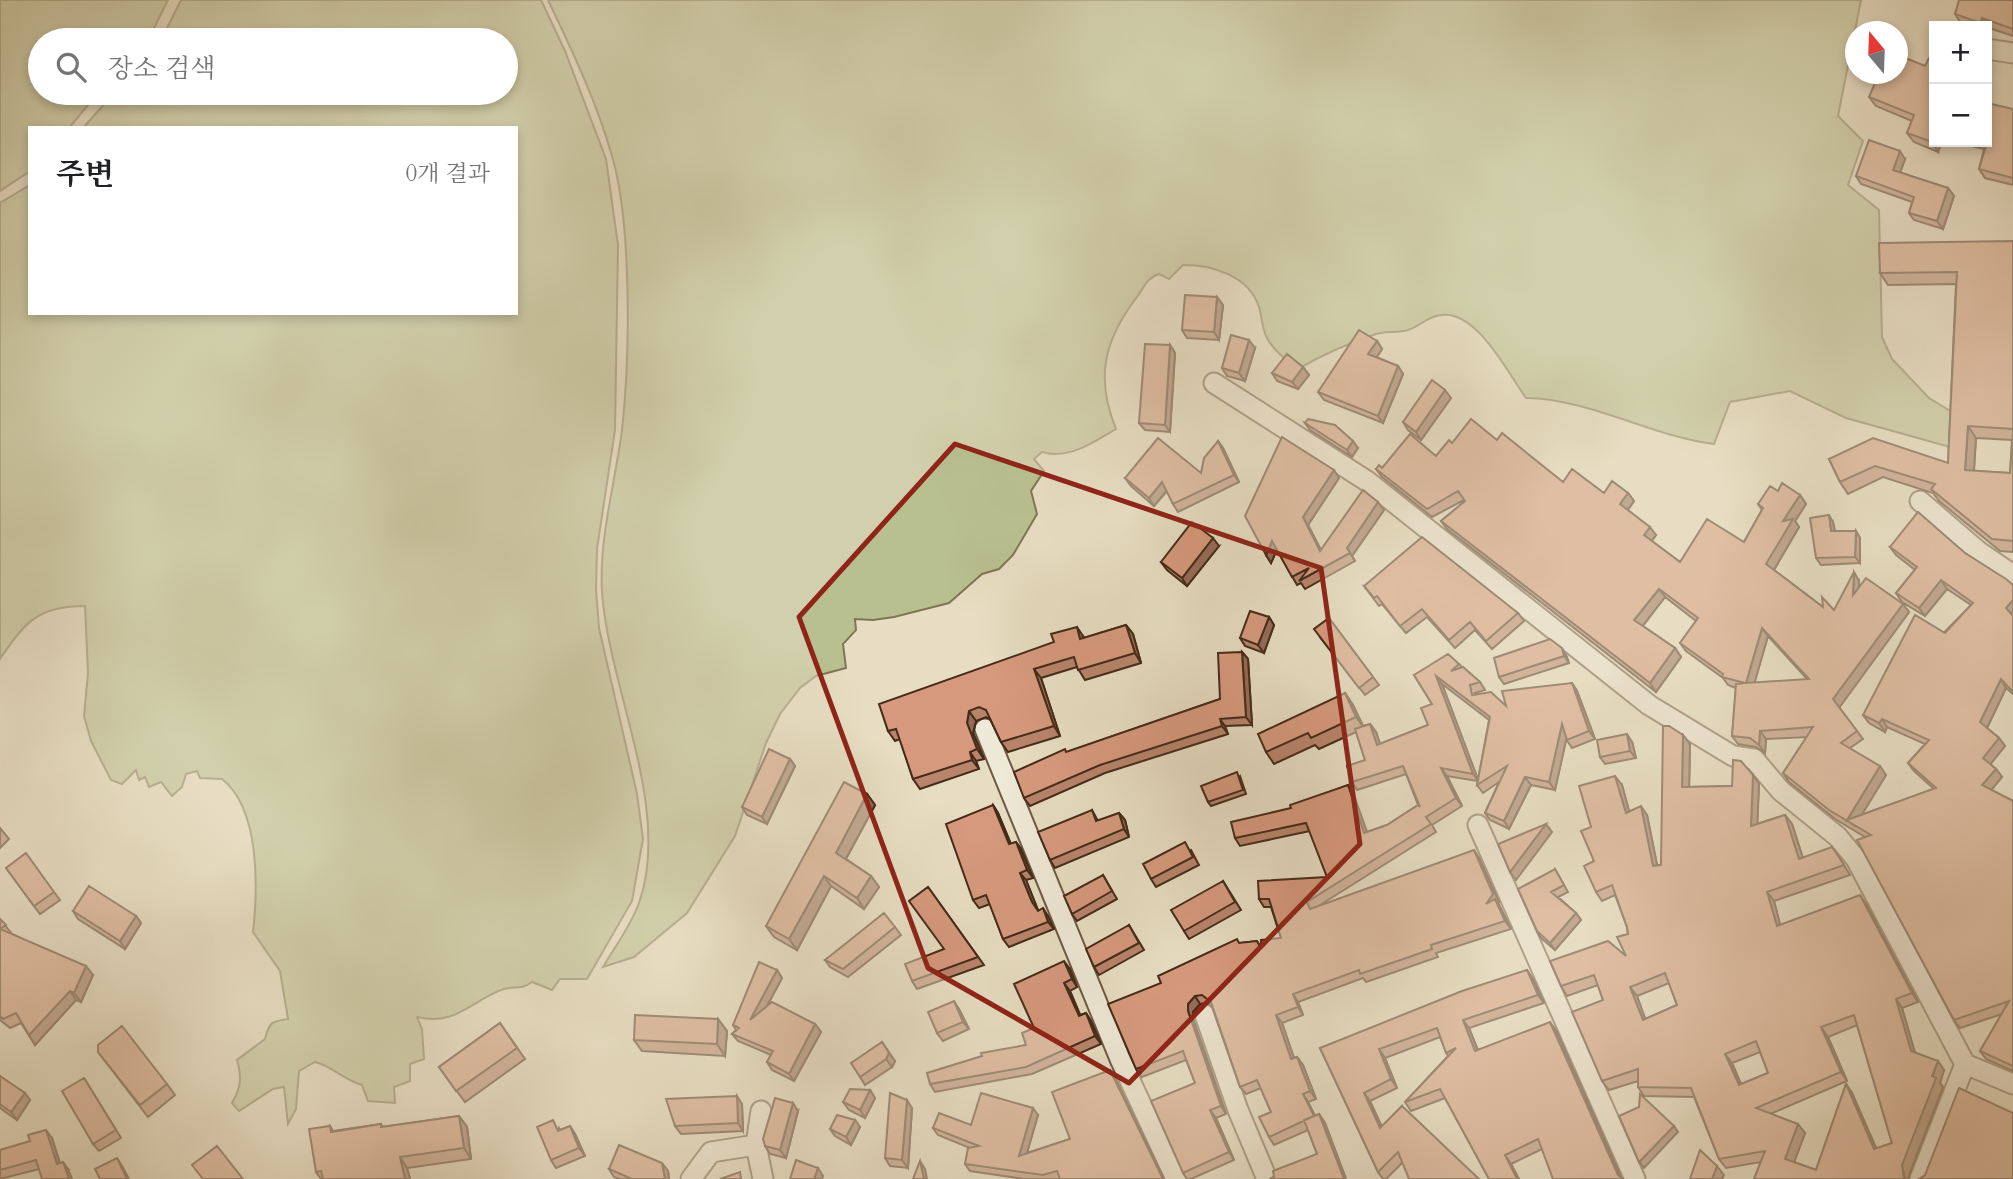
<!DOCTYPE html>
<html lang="ko">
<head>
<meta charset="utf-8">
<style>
  :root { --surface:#fff; --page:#f6f6f6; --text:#202124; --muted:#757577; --line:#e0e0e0 }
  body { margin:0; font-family:Cardo,"Noto Serif KR",serif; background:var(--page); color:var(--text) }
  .controls { position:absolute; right:21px; top:21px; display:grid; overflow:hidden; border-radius:0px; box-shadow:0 4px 10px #0003 }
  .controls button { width:63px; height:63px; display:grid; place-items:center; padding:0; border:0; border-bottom:2px solid var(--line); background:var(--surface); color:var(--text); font:35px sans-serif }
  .compass { position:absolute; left:1845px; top:21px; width:63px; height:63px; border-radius:50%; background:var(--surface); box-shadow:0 4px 10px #0003; rotate:341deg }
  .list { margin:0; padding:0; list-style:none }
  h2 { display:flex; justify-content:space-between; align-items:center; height:91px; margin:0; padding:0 28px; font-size:30px }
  h2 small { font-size:23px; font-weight:400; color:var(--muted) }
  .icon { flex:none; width:38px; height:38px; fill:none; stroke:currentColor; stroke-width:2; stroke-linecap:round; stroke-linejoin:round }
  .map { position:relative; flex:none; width:2013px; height:1179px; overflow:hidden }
  .search { position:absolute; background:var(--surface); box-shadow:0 4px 10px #0003; left:28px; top:28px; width:490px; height:77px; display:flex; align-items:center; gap:18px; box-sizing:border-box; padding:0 24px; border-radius:38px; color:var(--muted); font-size:26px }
  .panel { position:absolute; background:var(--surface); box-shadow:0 4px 10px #0003; left:28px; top:126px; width:490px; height:189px; border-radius:0px }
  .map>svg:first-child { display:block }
</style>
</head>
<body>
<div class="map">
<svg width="2013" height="1179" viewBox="0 0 2013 1179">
  <rect width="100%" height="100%" fill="#e7ddc2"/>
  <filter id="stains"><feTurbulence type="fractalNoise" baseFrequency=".00286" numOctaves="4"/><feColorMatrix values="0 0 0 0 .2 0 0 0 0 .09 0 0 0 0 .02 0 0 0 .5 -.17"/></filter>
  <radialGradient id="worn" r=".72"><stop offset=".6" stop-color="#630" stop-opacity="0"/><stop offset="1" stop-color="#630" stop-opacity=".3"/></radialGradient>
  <path fill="#b9c090" stroke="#7f7654" stroke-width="2" d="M0,0H168L148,40H40V93H98L69,128H30V171L0,191Z
    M181,0H541L565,51L606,159L618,245L615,430L597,549L596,590L599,628L637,794L643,839L632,901L587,979H560L552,990L532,982C520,991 513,985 501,990C470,1002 455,1026 417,1017L422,1029L424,1059L410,1064V1081L394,1087L395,1103L368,1101L362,1085C344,1080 332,1066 315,1062L299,1071L296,1109L288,1124L284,1087L273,1089L239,1111L232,1103C241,1087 242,1078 237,1060L265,1039C269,1022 272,1021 288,1019L280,971L253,932C258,887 260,809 222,779L200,778L197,771L186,774L182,787L172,796L161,782L149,787L145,777L139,780L136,770L122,784L111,780L91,741L84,716L88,673L85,606C38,606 25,622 0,659V203L30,185V313H516V128H83L114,93H506V40H161Z
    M548,0H1861L1838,116L1863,141L1848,185L1879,210L1882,337L1892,359L1929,398L1960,417L1950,447L1846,418L1790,391L1730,402L1714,444C1650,436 1591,399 1526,398C1508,373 1477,311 1442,315C1427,316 1421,326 1408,330C1398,333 1386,331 1376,334C1349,343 1322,355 1298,369C1286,360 1274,351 1267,338C1262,329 1262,317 1259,307C1249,276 1213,265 1183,265L1169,279L1159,274C1148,277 1144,287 1137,297C1104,340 1095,378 1116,429C1094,442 1069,460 1042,452L1034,459L1044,471L1031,491L1037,514L1013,555L999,569L982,574L949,603L894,617L873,620L855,619L856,630L843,644L846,668L816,676L800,688L780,714L766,743L735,836L687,913L634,957L603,967C615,947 631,925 639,903C672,809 609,690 602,592C599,537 615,484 622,430C630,358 632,224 612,156C597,103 572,50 548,0Z"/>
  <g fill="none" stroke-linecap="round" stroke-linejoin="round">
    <defs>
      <path id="minor" d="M1987,49L2013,53
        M1214,383L1367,481L1649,705L1733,756L1754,759L1781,791L1838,837L1856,859L1965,1064
        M1920,501L1978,551L2013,575
        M985,729L1120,1059L1176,1179
        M1478,825L1635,1179
        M1205,1015L1238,1110L1267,1179
        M761,1111L756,1145L763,1179
        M691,1179L711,1152L756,1145
        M1920,1179L1965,1064L2013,1084"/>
    </defs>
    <use href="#minor" stroke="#6e5843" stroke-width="23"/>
    <use href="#minor" stroke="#efe9d7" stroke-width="19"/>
  </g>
  <path fill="#b8846c" stroke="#452b19" stroke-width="2" fill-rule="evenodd" d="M2013,0V36L1989,28L1987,32V26H1970L1961,23L1955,14Z
    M1898,74L1934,142L1938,152L1914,142L1907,133L1912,121L1876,106L1869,97Z
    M2013,109V185L1985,178L1979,169L1984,149L1956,142H1987Z
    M1905,159L1900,173L1948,188L1954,196L1943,229L1914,220L1909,213L1912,202L1861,184L1856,176Z
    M2013,241V552L2000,551L1939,501L1933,493L1883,477L1848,494L1840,482L1829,459L1948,463L1956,284L1888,285L1880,273ZM1976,438L2012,440L2010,473L1974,471Z
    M1217,297L1223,305L1219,340L1187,338L1182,330Z
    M1377,341L1382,349L1376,357L1398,366L1403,374L1383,423L1324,400L1318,392Z
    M1170,345L1175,353L1170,432L1145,430L1139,423Z
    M1255,348L1245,381L1227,376L1222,368Z
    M1303,367L1309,375L1298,389L1277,381L1272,373Z
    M1451,398L1421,440L1408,430L1403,422Z
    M1305,423L1358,448L1352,457L1310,430Z
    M1497,440L1563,482L1604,493H1628L1634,501L1628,510L1656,535L1652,541L1680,562L1744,542L1762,510L1758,504L1778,491L1800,495L1806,504L1795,521L1799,527L1774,570L1823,607L1834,610L1859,581V587L1903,604L1909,612L1839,707L1863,739L1850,748L1886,775L1861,815L1934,789L1914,771L1908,763L1925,744L1887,727L1885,732L1869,723L1863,715L1971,605L1947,589L1925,616L1902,602L1896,593L1915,570L1896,555L1890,547L1965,553L2013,585V694L2006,688L1987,728L1999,738L2005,746L1990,764L1996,769L2002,777L1991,790L2013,801V1071L1986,1059L1980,1051L2002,1014L1960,1028L1954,1020L1865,837L1835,819L1789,782L1783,773L1807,737L1766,739L1765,753L1756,747L1738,744L1732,736L1736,688L1728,685L1723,678L1686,651L1680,643L1696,621L1665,597L1643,626L1675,648L1681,657L1656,692L1447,529L1441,521L1465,501L1464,500L1432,517L1382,477L1376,469L1436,456L1452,443ZM1768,636L1808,680L1754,683Z
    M1218,441L1223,448L1239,482L1178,512L1173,504L1167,491L1154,506L1131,486L1125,478L1201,473Z
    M1339,478L1308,525L1321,550L1384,510L1352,556L1355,561L1305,589L1301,583L1297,585L1277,550L1271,563L1266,555Z
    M1833,522L1835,531H1856L1860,538V563L1821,565L1816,558Z
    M1219,546L1187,586L1167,570L1161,562Z
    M1364,586L1518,613L1524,621L1492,649L1475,630L1455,648L1427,617L1406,633L1382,604L1379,606Z
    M1269,617L1274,625L1264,653L1245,646L1240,638Z
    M1329,618L1379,685L1365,695L1320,637Z
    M1126,625L1133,634L1141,663L1085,680L1077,667L1041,678L1060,736L1008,752L1001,742L990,719L986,717L976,721L973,733L984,759L976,761L979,769L920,789L913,779L900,739L895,741L888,731L1083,636L1084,638Z
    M1242,652L1248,659L1252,725L1225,726L1228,734L1105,773L1030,806L1024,798L1067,752L1220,699Z
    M1566,655L1569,663L1504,684L1499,677Z
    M1459,664L1462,667L1480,682L1485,690L1475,693L1476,694L1506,706L1572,683L1577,691L1595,739L1572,748L1566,739L1555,790L1531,785L1509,829L1490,820L1485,813L1499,782L1483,793L1477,785L1478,781L1447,776L1462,806L1432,825L1436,832L1317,907L1479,858L1499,902L1498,903L1511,929L1436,953L1438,957L1366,982L1363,978L1298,1002L1303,1015L1282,1023L1294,1058L1297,1057L1303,1065L1316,1099L1308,1102L1315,1116L1319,1114L1325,1123L1346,1179H1270L1317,1154L1308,1130L1274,1145L1269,1137L1271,1112L1261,1088L1246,1094L1240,1087L1212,1007L1208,1003L1200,1004L1193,1012V1019L1226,1114L1216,1118L1234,1160L1191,1179H1187L1183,1173L1195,1083L1186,1060L1142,1077L1136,1069L1161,983L1240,943L1257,941L1261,947L1281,938L1271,907H1264L1259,899L1327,877L1310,831L1240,846L1235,838L1291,808L1348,785L1353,793L1367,832L1387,825L1418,805L1406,774L1357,790L1352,782L1365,760L1356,732L1319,749L1315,745L1274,764L1266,752L1345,693L1353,705L1363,726L1370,724L1376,732L1380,744L1428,725L1432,704L1414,675ZM1442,684L1489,720L1478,780Z
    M1683,735L1690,744L1689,787L1732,786L1753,775L1759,784L1757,824L1785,815L1792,824L1803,858L1839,857L1850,875L1774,901L1780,925L1866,904L1918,1002L1902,1008L1915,1053L1944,1070L1940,1083L1943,1087L1909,1175V1179H1754L1761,1162L1726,1168L1719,1159L1694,1097L1644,1096L1638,1087V1081L1609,1090L1602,1081L1603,1000L1598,985L1567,996L1561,986L1626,956L1628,934L1627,927L1615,895L1602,901L1596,892L1591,827L1622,785L1629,811L1647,815L1657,865H1661ZM1669,983L1677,1005L1645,1019L1637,996ZM1857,1025L1892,1143L1876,1149L1852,1093L1846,1084L1816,1170L1794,1162L1805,1133L1770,1114L1847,1081L1828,1037ZM1760,1052L1768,1073L1741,1084L1732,1063Z
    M1632,742L1636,758L1605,764L1600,757Z
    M790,759L795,766L767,824L747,815L742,807Z
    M1240,776L1246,794L1211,806L1208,802Z
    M867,794L875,805L846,859L871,876L879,887L864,909L831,886L797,950L774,937L766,926Z
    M993,805L998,813L1011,844L1016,842L1021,849L1033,878L1026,880L1038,910L1048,916L1054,929L1009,947L1003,939L990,904L979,908L973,900Z
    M1092,810L1098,821L1119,813L1125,820L1129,837L1055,868L1050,860Z
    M0,828L9,839L0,848Z
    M1191,850L1199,865L1156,887L1151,879Z
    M6,868L54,892L60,900L40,914Z
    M1555,869L1568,892L1558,897L1576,913L1581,920L1555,950L1541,938L1537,931Z
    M1103,875L1117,899L1077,921L1072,914Z
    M1223,881L1241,910L1189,939L1184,931Z
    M928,887L984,965L917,989L912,981L944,950Z
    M73,911L136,916L141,923L125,949L78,919Z
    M0,919L12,934L93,975L81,1002L76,1000L35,1045L21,1023L10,1028L0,1020Z
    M1129,925L1144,950L1099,975L1094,967Z
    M895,927L901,935L848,977L830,967L825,960Z
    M1070,969L1077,987L1070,991L1080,1015L1086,1013L1091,1021L1101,1044L1032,1074L935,1092L930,1084L982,1056L1026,1045L1034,1028Z
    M777,970L782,978L767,1006L815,1024L821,1032L794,1081L772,1070L767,1062L771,1055L738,1041L732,1034L736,1030L733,1025Z
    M1527,970L1533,979L1544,1003L1469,1028L1478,1050L1556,1030L1621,1177L1542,1149L1511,1164L1519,1179H1489L1445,1098L1411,1111L1405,1102L1448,1056L1440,1037L1385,1058L1397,1088L1370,1101L1382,1127L1402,1106L1403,1162L1386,1179H1383L1378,1172L1320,1048Z
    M959,1009L969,1029L943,1041L937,1033Z
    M718,1019L727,1031L725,1056L642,1051L634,1040Z
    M500,1023L525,1059L465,1102L439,1067Z
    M882,1042L895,1061L892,1067L865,1085L860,1077Z
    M98,1052L167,1084L175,1095L148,1117Z
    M0,1076L30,1100L17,1120L0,1108Z
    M84,1078L121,1138L99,1151L93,1144Z
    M1115,1078L1164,1179H1024L970,1171L965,1164L970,1148L938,1135L933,1128L971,1125L1038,1115L1027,1153L1070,1139Z
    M870,1090L875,1098L865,1118L849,1110L843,1102Z
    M742,1104L743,1131L681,1134L675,1126Z
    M912,1108L908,1168L890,1166L885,1158Z
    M798,1111L786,1158L770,1154L765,1146Z
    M459,1116L467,1127L471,1159L407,1168L410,1179H321L316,1172L330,1126L333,1131L381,1124L383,1127Z
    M855,1120L860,1127L851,1145L835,1136L830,1129Z
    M570,1126L575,1134L585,1156L556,1168L551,1160L559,1128L560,1130Z
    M52,1138L60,1163L68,1169H39L0,1179V1150Z
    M609,1169L668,1171L669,1179H620L614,1177Z"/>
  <path fill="#966b58" stroke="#452b19" stroke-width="2" d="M1982,18L1989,28L1987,32V26H1983L1980,23Z
    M1934,136V142H1942L1938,152L1932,142Z
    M1900,151L1905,159L1898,178L1893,170Z
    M1948,188L1954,196L1943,229L1937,221Z
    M1217,297L1223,305L1219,340L1214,332Z
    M1249,340L1255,348L1245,381L1239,373Z
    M1377,341L1382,349L1374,362L1368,354Z
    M1170,345L1175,353L1170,432L1165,425Z
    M1398,366L1403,374L1383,423L1378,416Z
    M1303,367L1309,375L1298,389L1292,382Z
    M1445,390L1451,398L1421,440L1416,432Z
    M1968,426L1976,438L1973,482L1965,470Z
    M1218,441L1223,448L1239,482L1234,475Z
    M1353,441L1358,448L1352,457L1347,450Z
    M1334,470L1339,478L1308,525L1325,559L1320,551L1303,517Z
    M1162,482L1168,489L1154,506L1149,498Z
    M1628,493L1634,501L1626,512L1620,504Z
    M1800,495L1806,504L1795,521L1799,527L1772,573L1766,564L1783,521Z
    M1378,502L1384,510L1352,556L1355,561L1347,548Z
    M1829,515L1833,522L1836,538L1831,531Z
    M1650,527L1656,535L1650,543L1644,535Z
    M1856,531L1860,538V563L1855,557Z
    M1213,538L1219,546L1187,586L1182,578Z
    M1272,541L1277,549L1271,563L1266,555Z
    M1854,572L1859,581V603L1853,595Z
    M1941,580L1947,589L1925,616L1919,608Z
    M1659,589L1665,597L1640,629L1634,620Z
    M2013,600V615L2006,608Z
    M1903,604L1909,612L1839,708L1833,699Z
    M1269,617L1274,625L1264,653L1258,645Z
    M1126,625L1133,634L1141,663L1135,653Z
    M1077,627L1083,636L1087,648L1080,639Z
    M1762,628L1768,636L1752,692L1746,683Z
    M1562,648L1566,655L1569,663L1564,656Z
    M1675,648L1681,657L1656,692L1650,683Z
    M1242,652L1248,659L1252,725L1246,717Z
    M1034,669L1041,678L1060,736L1054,726Z
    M1436,676L1442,684L1479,782L1473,774Z
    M2001,679L2006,688L1986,730L1980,722Z
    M1572,683L1577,691L1595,739L1589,731Z
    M1345,693L1353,705L1364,728L1356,717Z
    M969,711L976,721L973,733L984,759L977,749L967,723Z
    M1220,719L1225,726L1228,734L1222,726Z
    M1882,719L1887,727L1885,732L1879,723Z
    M1370,724L1376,732L1383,753L1377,745Z
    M1562,724L1568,732L1555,790L1549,782Z
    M1760,731L1766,739L1765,753L1759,745Z
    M1627,734L1632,742L1636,758L1630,751Z
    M1683,735L1690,744L1689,797L1682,787Z
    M1999,738L2005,746L1989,766L1983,758Z
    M970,752L976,761L979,769L972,760Z
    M790,759L795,766L767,824L762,817Z
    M1880,766L1886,775L1855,826L1847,820Z
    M1441,768L1447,776L1462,806L1456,798Z
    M1996,769L2002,777L1988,794L1982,785Z
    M1753,775L1759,784L1757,835L1751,826Z
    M1615,776L1622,785L1632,822L1626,813Z
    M1525,777L1531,785L1509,829L1504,821Z
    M1348,785L1353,793L1370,841L1364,833Z
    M867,794L875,805L843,864L836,853Z
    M993,805L998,813L1014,852L1009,844Z
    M1641,806L1647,815L1659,875L1653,866Z
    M1119,813L1125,820L1129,837L1124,829Z
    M1785,815L1792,824L1806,868L1799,859Z
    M1546,824L1552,832L1516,880L1510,872Z
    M1016,842L1021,849L1033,878L1027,870Z
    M1474,850L1479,858L1499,902L1498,903L1511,929L1505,921L1486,904Z
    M1020,873L1026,880L1038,910L1043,918L1032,902Z
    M824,876L831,886L797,950L789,939Z
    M871,876L879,887L864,909L857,898Z
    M1767,892L1774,901L1783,935L1777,926Z
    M1860,895L1866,904L1918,1002L1912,993Z
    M1043,908L1048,916L1054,929L1048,922Z
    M1576,913L1581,920L1555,950L1550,943Z
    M136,916L141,923L125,949L120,941Z
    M1064,961L1070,969L1077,987L1072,979Z
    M86,966L93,975L81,1002L74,993Z
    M777,970L782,978L755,1028L750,1020Z
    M1527,970L1533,979L1544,1003L1538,995Z
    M1064,983L1070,991L1084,1024L1079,1016Z
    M1630,987L1637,996L1649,1029L1643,1020Z
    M70,991L76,1000L35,1045L29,1035Z
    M1293,994L1298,1002L1303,1015L1298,1007Z
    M1195,996L1200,1004L1193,1012V1019L1226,1114L1221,1106L1188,1011V1004Z
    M1896,999L1902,1008L1917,1060L1911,1051Z
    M954,1001L959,1009L969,1029L963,1022Z
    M1086,1013L1091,1021L1101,1044L1095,1036Z
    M1276,1015L1282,1023L1297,1067L1291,1059Z
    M718,1019L727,1031L725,1056L717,1044Z
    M1463,1020L1469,1028L1481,1059L1475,1051Z
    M1550,1022L1556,1030L1622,1179L1618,1175Z
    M815,1024L821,1032L794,1081L789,1074Z
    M1821,1027L1828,1037L1847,1081L1841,1072Z
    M1379,1049L1385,1058L1397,1088L1391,1079Z
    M889,1053L895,1061L892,1067L886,1059Z
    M1725,1054L1732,1063L1745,1094L1739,1085Z
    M1297,1057L1303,1065L1316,1099L1310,1091Z
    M1938,1061L1944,1070L1940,1083L1943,1087L1909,1175V1179H1905L1902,1165Z
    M1110,1070L1115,1078L1164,1179H1163Z
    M1846,1084L1852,1093L1881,1159L1874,1149Z
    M870,1090L875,1098L865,1118L860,1110Z
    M25,1093L30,1100L17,1120L11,1112Z
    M1364,1093L1370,1101L1386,1137L1380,1128Z
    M1303,1094L1308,1102L1319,1124L1314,1116Z
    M737,1096L742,1104L743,1131L738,1123Z
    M907,1100L912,1108L908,1168L902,1160Z
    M793,1103L798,1111L786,1158L780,1150Z
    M1033,1108L1038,1115L1024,1163L1019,1156Z
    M1210,1110L1216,1118L1234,1160L1229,1152Z
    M1319,1114L1325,1123L1346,1179H1344Z
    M459,1116L467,1127L471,1159L464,1148Z
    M855,1120L860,1127L851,1145L846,1137Z
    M1798,1124L1805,1133L1792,1168L1785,1159Z
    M570,1126L575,1134L585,1156L579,1148Z
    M1674,1126L1678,1132L1644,1168L1639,1162Z
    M46,1130L52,1138L62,1171L57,1164Z
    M1505,1155L1511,1164L1519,1179H1517Z
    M400,1157L407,1168L410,1179H405Z
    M117,1158L122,1166L129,1179H127Z
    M920,1161L925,1169L927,1179H924Z
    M63,1162L68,1169L72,1179H69Z
    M662,1163L668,1171L669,1179H665Z
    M1717,1166L1724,1175L1722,1179H1712Z
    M818,1168L823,1176L822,1179H814Z"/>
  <path fill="#d6997d" stroke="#452b19" stroke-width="2" fill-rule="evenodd" d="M1959,0H2013V29L1982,18L1980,23L1955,14Z
    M1898,55L1925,66L1929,58L1934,60V136L1932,142L1907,133L1914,115L1869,97L1879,74H1898Z
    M1987,103L2013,109V178L1979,169L1987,142Z
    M1869,140L1900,151L1893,170L1948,188L1937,221L1909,213L1914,197L1856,176Z
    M2013,241V429L1968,426L1965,470L2010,473L2013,432V541L1992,539L1931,489L1935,484L1875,466L1840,482L1829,459L1873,438L1948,463L1957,272L1880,273L1879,243Z
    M1185,295L1217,297L1214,332L1182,330Z
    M1359,330L1377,341L1368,354L1398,366L1378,416L1318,392Z
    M1231,335L1249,340L1239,373L1222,368Z
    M1145,344L1170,345L1165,425L1139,423Z
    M1287,354L1303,367L1292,382L1272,373Z
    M1432,380L1445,390L1416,432L1403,422Z
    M1308,419L1335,425L1353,441L1347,450L1305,423Z
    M1471,419L1497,440L1502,433L1563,482L1572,469L1604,493L1612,481L1628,493L1620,504L1650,527L1644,535L1680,562L1707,519L1744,542L1763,508L1758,504L1770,486L1778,491L1782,483L1800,495L1783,521L1793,519L1766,564L1823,607L1822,597L1834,610L1854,572L1853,595L1866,578L1903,604L1833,699L1857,731L1841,743L1880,766L1847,820L1936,788L1908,763L1929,740L1882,719L1879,723L1863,715L1915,615L1945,633L1973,603L1941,580L1919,608L1896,593L1917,567L1890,547L1918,512L1965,553L2006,579L2013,585V600L2006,608L2013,616V692L2001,679L1980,722L1999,738L1983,758L1996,769L1982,785L2013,801V1066L1980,1051L2009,1001L1954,1020L1857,840L1871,835L1829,810L1783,773L1813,727L1760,731L1759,745L1750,738L1732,736L1736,684L1745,683L1722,677L1723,674L1680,643L1698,618L1659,589L1634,620L1675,648L1650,683L1441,521L1465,501L1458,491L1427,509L1376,469L1379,465L1382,468L1410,434L1436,456L1449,440L1452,443ZM1762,628L1809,679L1746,683Z
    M1282,437L1334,470L1303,517L1320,551L1363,490L1378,502L1347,548L1350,553L1299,581L1309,568L1292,577L1272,541L1266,555L1245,516Z
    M1158,438L1201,473L1204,458L1218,441L1234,475L1173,504L1162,482L1149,498L1125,478Z
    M1829,515L1831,531H1856L1855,557L1816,558L1810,518Z
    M1192,522L1213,538L1182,578L1161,562Z
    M1422,537L1518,613L1486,641L1470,622L1449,640L1422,609L1400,626L1377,596L1374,598L1364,586Z
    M1250,611L1269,617L1258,645L1240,638Z
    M1329,618L1373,677L1359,688L1314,629Z
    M1126,625L1135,653L1078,670L1074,657L1034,669L1054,726L1001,742L986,710L979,707L969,711L967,723L977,749L970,752L972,760L913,779L896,729L888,731L879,704L1054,642L1051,634L1077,627L1080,639Z
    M1550,639L1562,648L1564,656L1499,677L1494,658Z
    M1242,652L1246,717L1220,719L1222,726L1100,765L1024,798L1014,772L1065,749L1066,752L1220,699L1218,653Z
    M1448,654L1459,664L1451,671L1463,667L1480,682L1470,685L1472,695L1491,692L1506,706L1502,691L1572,683L1589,731L1567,740L1562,724L1549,782L1525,777L1504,821L1485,813L1507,766L1477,785L1490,717L1436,676L1473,774L1441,768L1456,798L1426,817L1431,824L1307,902L1310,909L1474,850L1493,894L1486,904L1495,899L1505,921L1431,945L1432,949L1360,974L1359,970L1293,994L1298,1007L1276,1015L1291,1059L1297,1057L1310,1091L1303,1094L1314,1116L1269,1137L1259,1117L1271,1112L1257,1080L1240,1087L1211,1002L1202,995L1195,996L1188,1004V1011L1221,1106L1210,1110L1229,1152L1183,1173L1151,1101L1195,1083L1183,1051L1136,1069L1108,1004L1161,983L1158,976L1237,939L1239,943L1257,941L1261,949V940L1281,938L1269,899H1259L1258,881L1327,877L1306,823L1235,838L1231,822L1291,808L1290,805L1348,785L1364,833L1387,825L1418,805L1420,807L1403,766L1352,782L1347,766L1365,760L1355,729L1370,724L1377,745L1428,725L1421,708L1432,704L1414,675Z
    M1345,693L1356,717L1311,738L1308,733L1266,752L1258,734Z
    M1663,726H1669L1683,735L1682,787L1732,786L1733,760L1741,761L1753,775L1751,826L1785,815L1799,859L1832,847L1839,857L1844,865L1767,892L1777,926L1860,895L1912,993L1896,999L1911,1051L1938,1061L1932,1076L1936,1078L1902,1165L1904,1178L1908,1179H1754L1765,1151L1719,1159L1691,1088L1638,1087V1069L1602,1081L1572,1012L1603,1000L1594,975L1561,986L1550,961L1608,941L1626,956L1617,937L1628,934L1627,927L1612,885L1596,892L1584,866L1594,861L1581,831L1591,827L1579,786L1615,776L1626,813L1641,806L1653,866L1661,865ZM1665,973L1677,1005L1643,1020L1630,987ZM1854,1015L1892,1143L1874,1149L1846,1084L1816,1170L1785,1159L1798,1124L1756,1108L1841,1072L1821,1027ZM1756,1041L1768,1073L1739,1085L1725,1054Z
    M1627,734L1630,751L1600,757L1597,740Z
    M769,749L790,759L762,817L742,807Z
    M1237,772L1243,790L1208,802L1201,786Z
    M844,782L867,794L836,853L871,876L857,898L824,876L789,939L766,926Z
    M993,805L1009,844L1016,842L1027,870L1020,873L1032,902L1038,911L1043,908L1048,922L1003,939L986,895L973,900L946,824Z
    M1092,810L1096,821L1119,813L1124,829L1050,860L1038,832Z
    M1546,824L1510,872L1498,844Z
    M1185,842L1193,857L1151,879L1143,864Z
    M26,853L54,892L34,906L6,868Z
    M1555,869L1564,885L1551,892L1576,913L1550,943L1537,931L1518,889Z
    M1103,875L1112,891L1072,914L1064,896Z
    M1223,881L1235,902L1184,931L1171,910Z
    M89,886L136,916L120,941L73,911Z
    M928,887L978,957L912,981L905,964L944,949L909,901Z
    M884,913L895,927L843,969L825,960Z
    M0,919L6,925L0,929Z
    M1129,925L1139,943L1094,967L1086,949Z
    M0,929L86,966L74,993L70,991L29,1035L16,1013L3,1019L0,1016Z
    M1064,961L1072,979L1064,983L1079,1016L1086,1013L1095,1036L1026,1067L930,1084L927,1073L982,1056L981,1053L1026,1045L1022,1033L1034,1028L1014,984Z
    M759,962L777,970L750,1020L772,1002L815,1024L789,1074L767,1062L773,1051L732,1034L739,1028L733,1025Z
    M1527,970L1538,995L1463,1020L1475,1051L1550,1022L1618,1175L1623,1179H1553L1538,1139L1505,1155L1517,1179H1489L1440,1089L1405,1102L1456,1048L1446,1053L1437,1028L1379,1049L1391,1079L1364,1093L1380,1128L1402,1106L1479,1179H1409L1398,1152L1378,1172L1320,1048L1462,991Z
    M954,1001L963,1022L937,1033L928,1012Z
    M635,1015L718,1019L717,1044L634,1040Z
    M500,1023L517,1048L456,1091L439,1067Z
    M122,1026L167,1084L140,1105L98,1052V1045Z
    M882,1042L889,1053L886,1059L860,1077L851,1063Z
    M1110,1070L1163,1179H1060L1057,1171L1043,1175L965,1164L968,1148L979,1146L933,1128L939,1113L971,1125L981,1093L1033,1108L1019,1156L1070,1139L1052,1092Z
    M0,1076L25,1093L11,1112L0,1104Z
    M84,1078L116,1130L93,1144L62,1091Z
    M1959,1088L2013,1113V1179H1919L1925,1175Z
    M850,1089L870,1090L860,1110L843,1102Z
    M890,1093L907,1100L902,1160L885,1158Z
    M1640,1094L1674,1126L1639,1162L1619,1116L1639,1107Z
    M737,1096L738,1123L675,1126L666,1099Z
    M775,1098L793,1103L780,1150L765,1146L763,1139Z
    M1319,1114L1344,1179H1270L1274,1177L1273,1171L1317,1154L1304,1120Z
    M837,1115L855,1120L846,1137L830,1129Z
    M459,1116L464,1148L400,1157L405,1179H323L321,1171L316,1172L309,1129L330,1126L331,1132L381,1124V1127Z
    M553,1120L558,1131L570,1126L579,1148L551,1160L537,1127Z
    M46,1130L57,1164L63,1162L69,1179H42L36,1160L0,1170V1150L30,1141L28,1135Z
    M619,1145L662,1163L665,1179H632L609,1169Z
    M217,1146L243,1179H203L192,1165Z
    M1700,1150L1717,1166L1712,1179H1690Z
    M117,1158L127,1179H100L95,1169Z
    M796,1160L818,1168L814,1179H790Z
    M920,1161L924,1179H913Z
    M740,1172L741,1179H720Z"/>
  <path d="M0 0H2013V1179H0ZM955,444L1321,568L1360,844L1129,1083L928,968L799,617Z" fill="#e7ddc2" fill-opacity=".55" fill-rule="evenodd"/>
  <path fill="none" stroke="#8f2418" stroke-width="5" stroke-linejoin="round" d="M955,444L1321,568L1360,844L1129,1083L928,968L799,617Z"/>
  <rect width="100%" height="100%" filter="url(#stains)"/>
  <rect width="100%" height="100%" fill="url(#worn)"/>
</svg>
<div class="controls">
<button>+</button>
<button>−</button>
</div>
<svg class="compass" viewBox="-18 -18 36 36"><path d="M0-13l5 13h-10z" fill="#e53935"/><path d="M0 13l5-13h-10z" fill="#757577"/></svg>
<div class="search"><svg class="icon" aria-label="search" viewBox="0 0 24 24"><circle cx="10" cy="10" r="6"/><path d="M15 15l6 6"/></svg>장소 검색</div>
<section class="panel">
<h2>주변<small>0개 결과</small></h2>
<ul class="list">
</ul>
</section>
</div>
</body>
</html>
